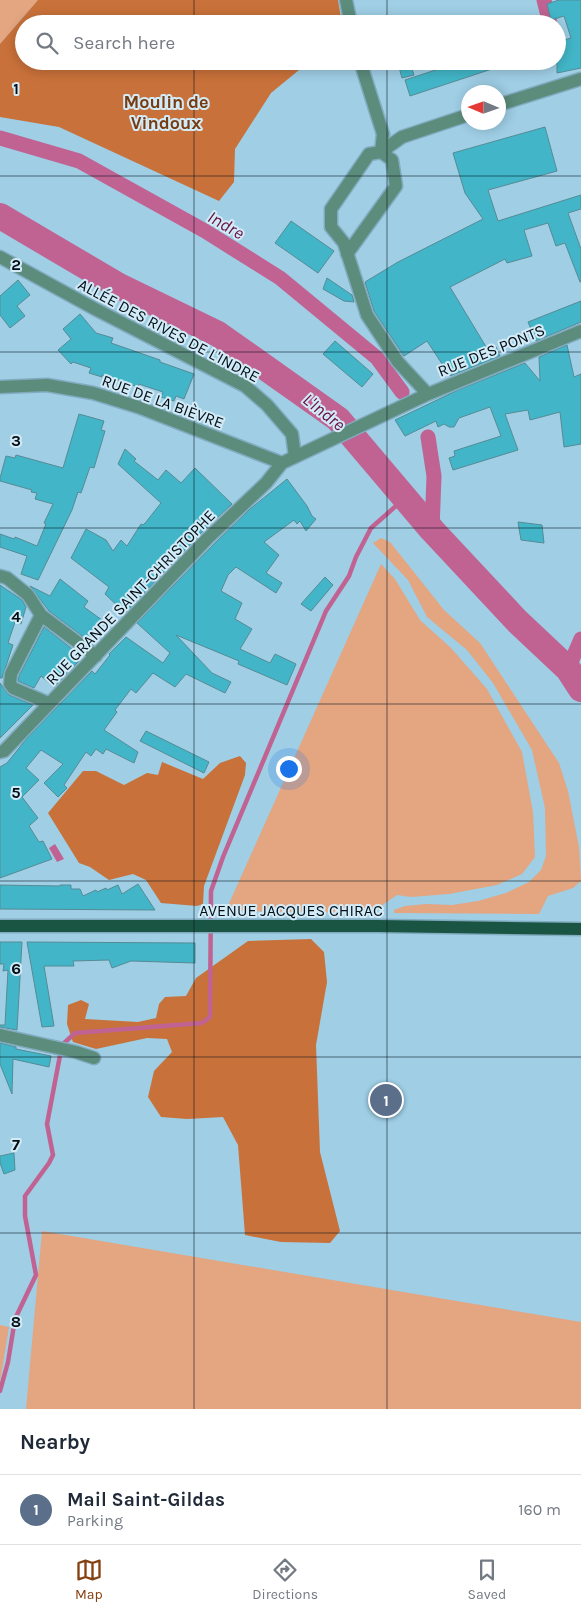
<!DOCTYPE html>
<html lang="en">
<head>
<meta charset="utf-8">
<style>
  :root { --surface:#fff; --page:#f6f6f7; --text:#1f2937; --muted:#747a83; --line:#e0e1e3; --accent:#834011 }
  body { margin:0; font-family:Karla,sans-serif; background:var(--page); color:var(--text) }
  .compass { position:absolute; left:461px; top:85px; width:45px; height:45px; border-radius:50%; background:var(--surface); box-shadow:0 2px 12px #0003; rotate:272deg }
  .you { position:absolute; left:288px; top:768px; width:18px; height:18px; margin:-12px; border:4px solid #fff; border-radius:50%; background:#1a73e8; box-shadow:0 0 0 8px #1a73e833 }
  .badge { display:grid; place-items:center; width:32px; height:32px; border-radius:50%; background:var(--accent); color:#fff; font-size:16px; font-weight:700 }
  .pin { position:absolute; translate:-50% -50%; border:2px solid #fff; box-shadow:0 1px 5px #0006 }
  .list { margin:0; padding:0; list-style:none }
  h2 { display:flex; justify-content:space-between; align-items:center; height:65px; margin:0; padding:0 20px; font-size:21px }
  h2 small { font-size:16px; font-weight:400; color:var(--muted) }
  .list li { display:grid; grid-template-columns:32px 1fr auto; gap:15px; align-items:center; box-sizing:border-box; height:70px; padding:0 20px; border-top:1px solid var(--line) }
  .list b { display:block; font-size:19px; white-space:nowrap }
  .list p { margin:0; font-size:16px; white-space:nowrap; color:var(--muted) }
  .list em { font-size:16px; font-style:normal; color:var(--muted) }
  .icon { flex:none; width:28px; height:28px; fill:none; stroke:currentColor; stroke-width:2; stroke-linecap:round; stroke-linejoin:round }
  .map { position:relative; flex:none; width:581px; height:1409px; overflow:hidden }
  .search { position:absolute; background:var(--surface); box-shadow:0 2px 12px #0003; left:15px; right:15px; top:15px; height:55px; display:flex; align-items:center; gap:12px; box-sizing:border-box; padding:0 18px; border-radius:28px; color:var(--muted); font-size:19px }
  .sheet { height:135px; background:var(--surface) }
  nav { display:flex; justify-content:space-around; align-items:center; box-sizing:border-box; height:70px; border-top:1px solid var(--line); background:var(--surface); font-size:14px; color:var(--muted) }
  nav a { display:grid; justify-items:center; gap:2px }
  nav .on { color:var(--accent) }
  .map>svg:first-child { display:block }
</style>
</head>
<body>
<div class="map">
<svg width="581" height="1409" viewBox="0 0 581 1409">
  <rect width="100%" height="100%" fill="#9fcee5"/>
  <path fill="#e4a581" d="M0,0H38L0,44Z
    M381,538L390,542L444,610L480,643L559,763L568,791L579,847L581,881L573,888L548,896L539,914L394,913V910L405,906L426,904L452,905L478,901L506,893L529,882L541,870L546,856L545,808L532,750L493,683L467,650L427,617L408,580L373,543Z
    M381,564L395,579L420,620L451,648L487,689L522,752L533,812L535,857L522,874L497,885L449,894L411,897L397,895L378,908L375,913L241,911L227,908Z
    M42,1231L581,1322V1409H26Z
    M0,1325L9,1327L0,1382Z"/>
  <path fill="#c9713a" d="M38,0H338L342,24H24V61H310L271,93L235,149L234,182L219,201L59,127L0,117V44Z
    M240,756L246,763L245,775L204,886L203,904L197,906L161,903L146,880L133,874L109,880L90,867L79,863L48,813L83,771H96L124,785L147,773L158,775L162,762L203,779L220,763Z
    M311,939L324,952L327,982L316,1045L320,1152L340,1231L330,1243L281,1242L245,1235L238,1145L223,1117L187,1119L161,1117L148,1097L154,1071L172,1052L167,1039L147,1038L96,1049L73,1042L67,1024L68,1005L81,1000L89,1004L85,1019L138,1022L156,1018L159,1004L165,997L186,996L196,978L248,941Z"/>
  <path fill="#c16392" d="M55,844L64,859L57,862L49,848Z"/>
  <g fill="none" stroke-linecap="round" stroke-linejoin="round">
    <path stroke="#c16392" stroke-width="4.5" d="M0,1391L8,1362L15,1319L36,1275L25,1216V1196L49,1163L53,1155L47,1124L62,1045L75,1033L202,1023L210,1017L211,891L223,857L326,611L349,576L356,557L371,528L405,498"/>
    <path stroke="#c16392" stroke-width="15" d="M544,0L550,24
      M0,138L79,161L205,231L280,278L377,358L402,392
      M428,437L434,476L432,530
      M568,669L581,639"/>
    <path stroke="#c16392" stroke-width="26" d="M0,216L119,286L218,334L338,419L432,530L517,621L568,669L581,689"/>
  </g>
  <path fill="#42b6c8" stroke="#558b95" d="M559,0H581V68L557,73V42L571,38L564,16L551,20L547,4Z
    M463,61H510V63L410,96L405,80Z
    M410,63L414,75L402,78L399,67Z
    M545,127L557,171L488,190L498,221L581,195V209L568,213L581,249V282H580L565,243L556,246L548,223L524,230L532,256L507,263L505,259L450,287L488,350L496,347L500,356L450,376L427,341L404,356L374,311L365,282L398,262L483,219L465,193L453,153Z
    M291,221L334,251L318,273L275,243Z
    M327,278L352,295L354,302L344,301L323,289Z
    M18,280L30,295L17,306L25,316L10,328L0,315V296Z
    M581,301V322L536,341L528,322Z
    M80,314L96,333L113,338L111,343L160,360V362L194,374L184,399L176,396L174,401L161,397L163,392L139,384L138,387L102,375V377L89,373L91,368L73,362L71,364L58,350L71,339L63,329Z
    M335,341L373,374L362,387L323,354Z
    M567,345L574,377L581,374V444L564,447L560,412L530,420L528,410L505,414L518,450L453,470L449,458L455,456L454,451L501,436L490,407L459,418L454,427H449L444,424L438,427L436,421L405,436L395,420L458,390L525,363L540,381L539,357Z
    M79,414L104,421L101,430L105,431L94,468L90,467L81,493L78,492L72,510L38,580L21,574L27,556L0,547V534L14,539L15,537L37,546L46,524L44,523L53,504L35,499L37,493L31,492L32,490L0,481V478L6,456L15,458L16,455L63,468Z
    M125,449L136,459L134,461L158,480L166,470L181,483L195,468L232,504L201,533L125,613L105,594L109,587L71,558L86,529L106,540L113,551L121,540L127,546L141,524L143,525L146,522L161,503L118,464Z
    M287,479L307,506L312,516L316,519L306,531L300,521L297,524L294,520L264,542L279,555L266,573L282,583L276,593L236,567L228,575L221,591L242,603L235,619L252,629L240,649L270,663L275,654L296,664L287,685L238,664L239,661L176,635L212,673L231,682L225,693L186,674L175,687L153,673L136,693L131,689L115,710L117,712L104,730L138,752L134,763L106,749L103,754L96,749L91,756L86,752L64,785L67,788L58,797L44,783L63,764L41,750L26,768L39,780L22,797L38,818L29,826L39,842L43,841L52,859L0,878V767L7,763L27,738L92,671L95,674L110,655L109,654L126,637L163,663L170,653L137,623L213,545L250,509Z
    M518,522L542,525L544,543L521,540Z
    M325,577L333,585L311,611L301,604Z
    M60,579L88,601L84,607L102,620L89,641L49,611L30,586L50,596Z
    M0,585L22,600L26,607L21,624L15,622L8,643L13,645L2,678H0Z
    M44,627L80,655L77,660L79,661L54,687L41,676L34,688L18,681L19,676Z
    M0,683L9,695L33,705L0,738Z
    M146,731L209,762L204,773L140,741Z
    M138,884L155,910L0,909V885L60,886V885H71V889H80L83,896L96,890L97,892L106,888L107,890L118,885L122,894Z
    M0,942H22L17,1030L0,1027V1025H5L8,970L3,971L4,964H0Z
    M27,942L195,943V963L131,961L112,968L109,960L73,961L74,966H44L54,1026L42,1027Z
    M0,1043L16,1047V1049L51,1056L49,1067L13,1059L12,1094L0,1064Z
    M14,1153L15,1170L4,1174L0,1163V1156Z"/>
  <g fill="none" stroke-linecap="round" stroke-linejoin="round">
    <defs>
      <path id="minor" d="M346,0L351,24
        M360,61L383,134L381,152L402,137L468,115
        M498,105L581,79
        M347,254L396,186L392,160L381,152L369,154L331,209V227L344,243L367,315L398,362L424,390L426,395
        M0,257L95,309L245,386L267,405L292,434L295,457
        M0,387L47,385L93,393L138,407L282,463
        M0,576L7,578L28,595L41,615L96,656
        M41,615L11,674L10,684L13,688L48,703
        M0,752L4,751L207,539L266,483L282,463L426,395L581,331
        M0,1035L76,1052L94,1058"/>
      <path id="major" d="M0,926H378L581,929"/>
    </defs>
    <use href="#minor" stroke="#82abc0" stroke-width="15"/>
    <use href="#major" stroke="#82abc0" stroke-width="15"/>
    <use href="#minor" stroke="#5c8d7c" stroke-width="12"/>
    <use href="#major" stroke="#1a5544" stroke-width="12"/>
  </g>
  <path fill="none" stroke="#000e16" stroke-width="1" stroke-opacity="0.55" d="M194,0V24M387,0V24M194,61V1409M387,61V1409M0,176H581M0,352H581M0,528H581M0,704H581M0,881H581M0,1057H581M0,1233H581"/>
  <g text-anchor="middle" stroke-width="4" stroke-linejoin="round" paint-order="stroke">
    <g font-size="16" fill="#000e16" stroke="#d3ebf7">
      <text transform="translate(169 330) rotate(28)" y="6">ALLÉE DES RIVES DE L'INDRE</text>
      <text transform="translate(491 350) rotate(-22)" y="6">RUE DES PONTS</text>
      <text transform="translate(163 401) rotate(20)" y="6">RUE DE LA BIÈVRE</text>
      <text transform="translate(130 597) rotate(-46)" y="6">RUE GRANDE SAINT-CHRISTOPHE</text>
      <text x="291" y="916">AVENUE JACQUES CHIRAC</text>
    </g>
    <g font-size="18" font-weight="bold" fill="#783b11" stroke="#d3ebf7">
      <text x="166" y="108">Moulin de<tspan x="166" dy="21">Vindoux</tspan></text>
    </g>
    <g font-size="18" font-style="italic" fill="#671043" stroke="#d3ebf7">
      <text transform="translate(226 225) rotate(30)" y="6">Indre</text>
      <text transform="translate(324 412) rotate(39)" y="6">L'Indre</text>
    </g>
  </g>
  <g font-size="16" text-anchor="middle" font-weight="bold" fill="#000e16" stroke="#d3ebf7" stroke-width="4" stroke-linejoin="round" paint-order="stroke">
    <text x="16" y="94">1</text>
    <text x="16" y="270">2</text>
    <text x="16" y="446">3</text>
    <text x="16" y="622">4</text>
    <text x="16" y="798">5</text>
    <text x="16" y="974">6</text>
    <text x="16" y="1150">7</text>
    <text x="16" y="1327">8</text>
  </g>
</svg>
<svg class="compass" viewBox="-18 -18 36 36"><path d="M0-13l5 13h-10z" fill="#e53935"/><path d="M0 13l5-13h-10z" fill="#747a83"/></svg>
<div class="you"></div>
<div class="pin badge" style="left:386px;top:1100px;background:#5c6f8a">1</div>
<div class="search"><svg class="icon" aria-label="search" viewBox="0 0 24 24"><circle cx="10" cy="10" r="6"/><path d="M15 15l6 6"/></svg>Search here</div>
</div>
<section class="sheet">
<h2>Nearby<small></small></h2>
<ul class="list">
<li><span class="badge" style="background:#5c6f8a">1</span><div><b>Mail Saint-Gildas</b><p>Parking</p></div><em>160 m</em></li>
</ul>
</section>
<nav>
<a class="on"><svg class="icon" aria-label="map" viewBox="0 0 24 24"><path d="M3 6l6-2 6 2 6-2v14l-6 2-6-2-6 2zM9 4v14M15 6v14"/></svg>Map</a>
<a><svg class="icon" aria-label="directions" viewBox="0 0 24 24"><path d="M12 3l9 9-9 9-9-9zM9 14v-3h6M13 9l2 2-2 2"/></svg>Directions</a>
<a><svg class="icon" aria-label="saved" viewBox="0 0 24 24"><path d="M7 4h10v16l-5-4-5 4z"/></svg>Saved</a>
</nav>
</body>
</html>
